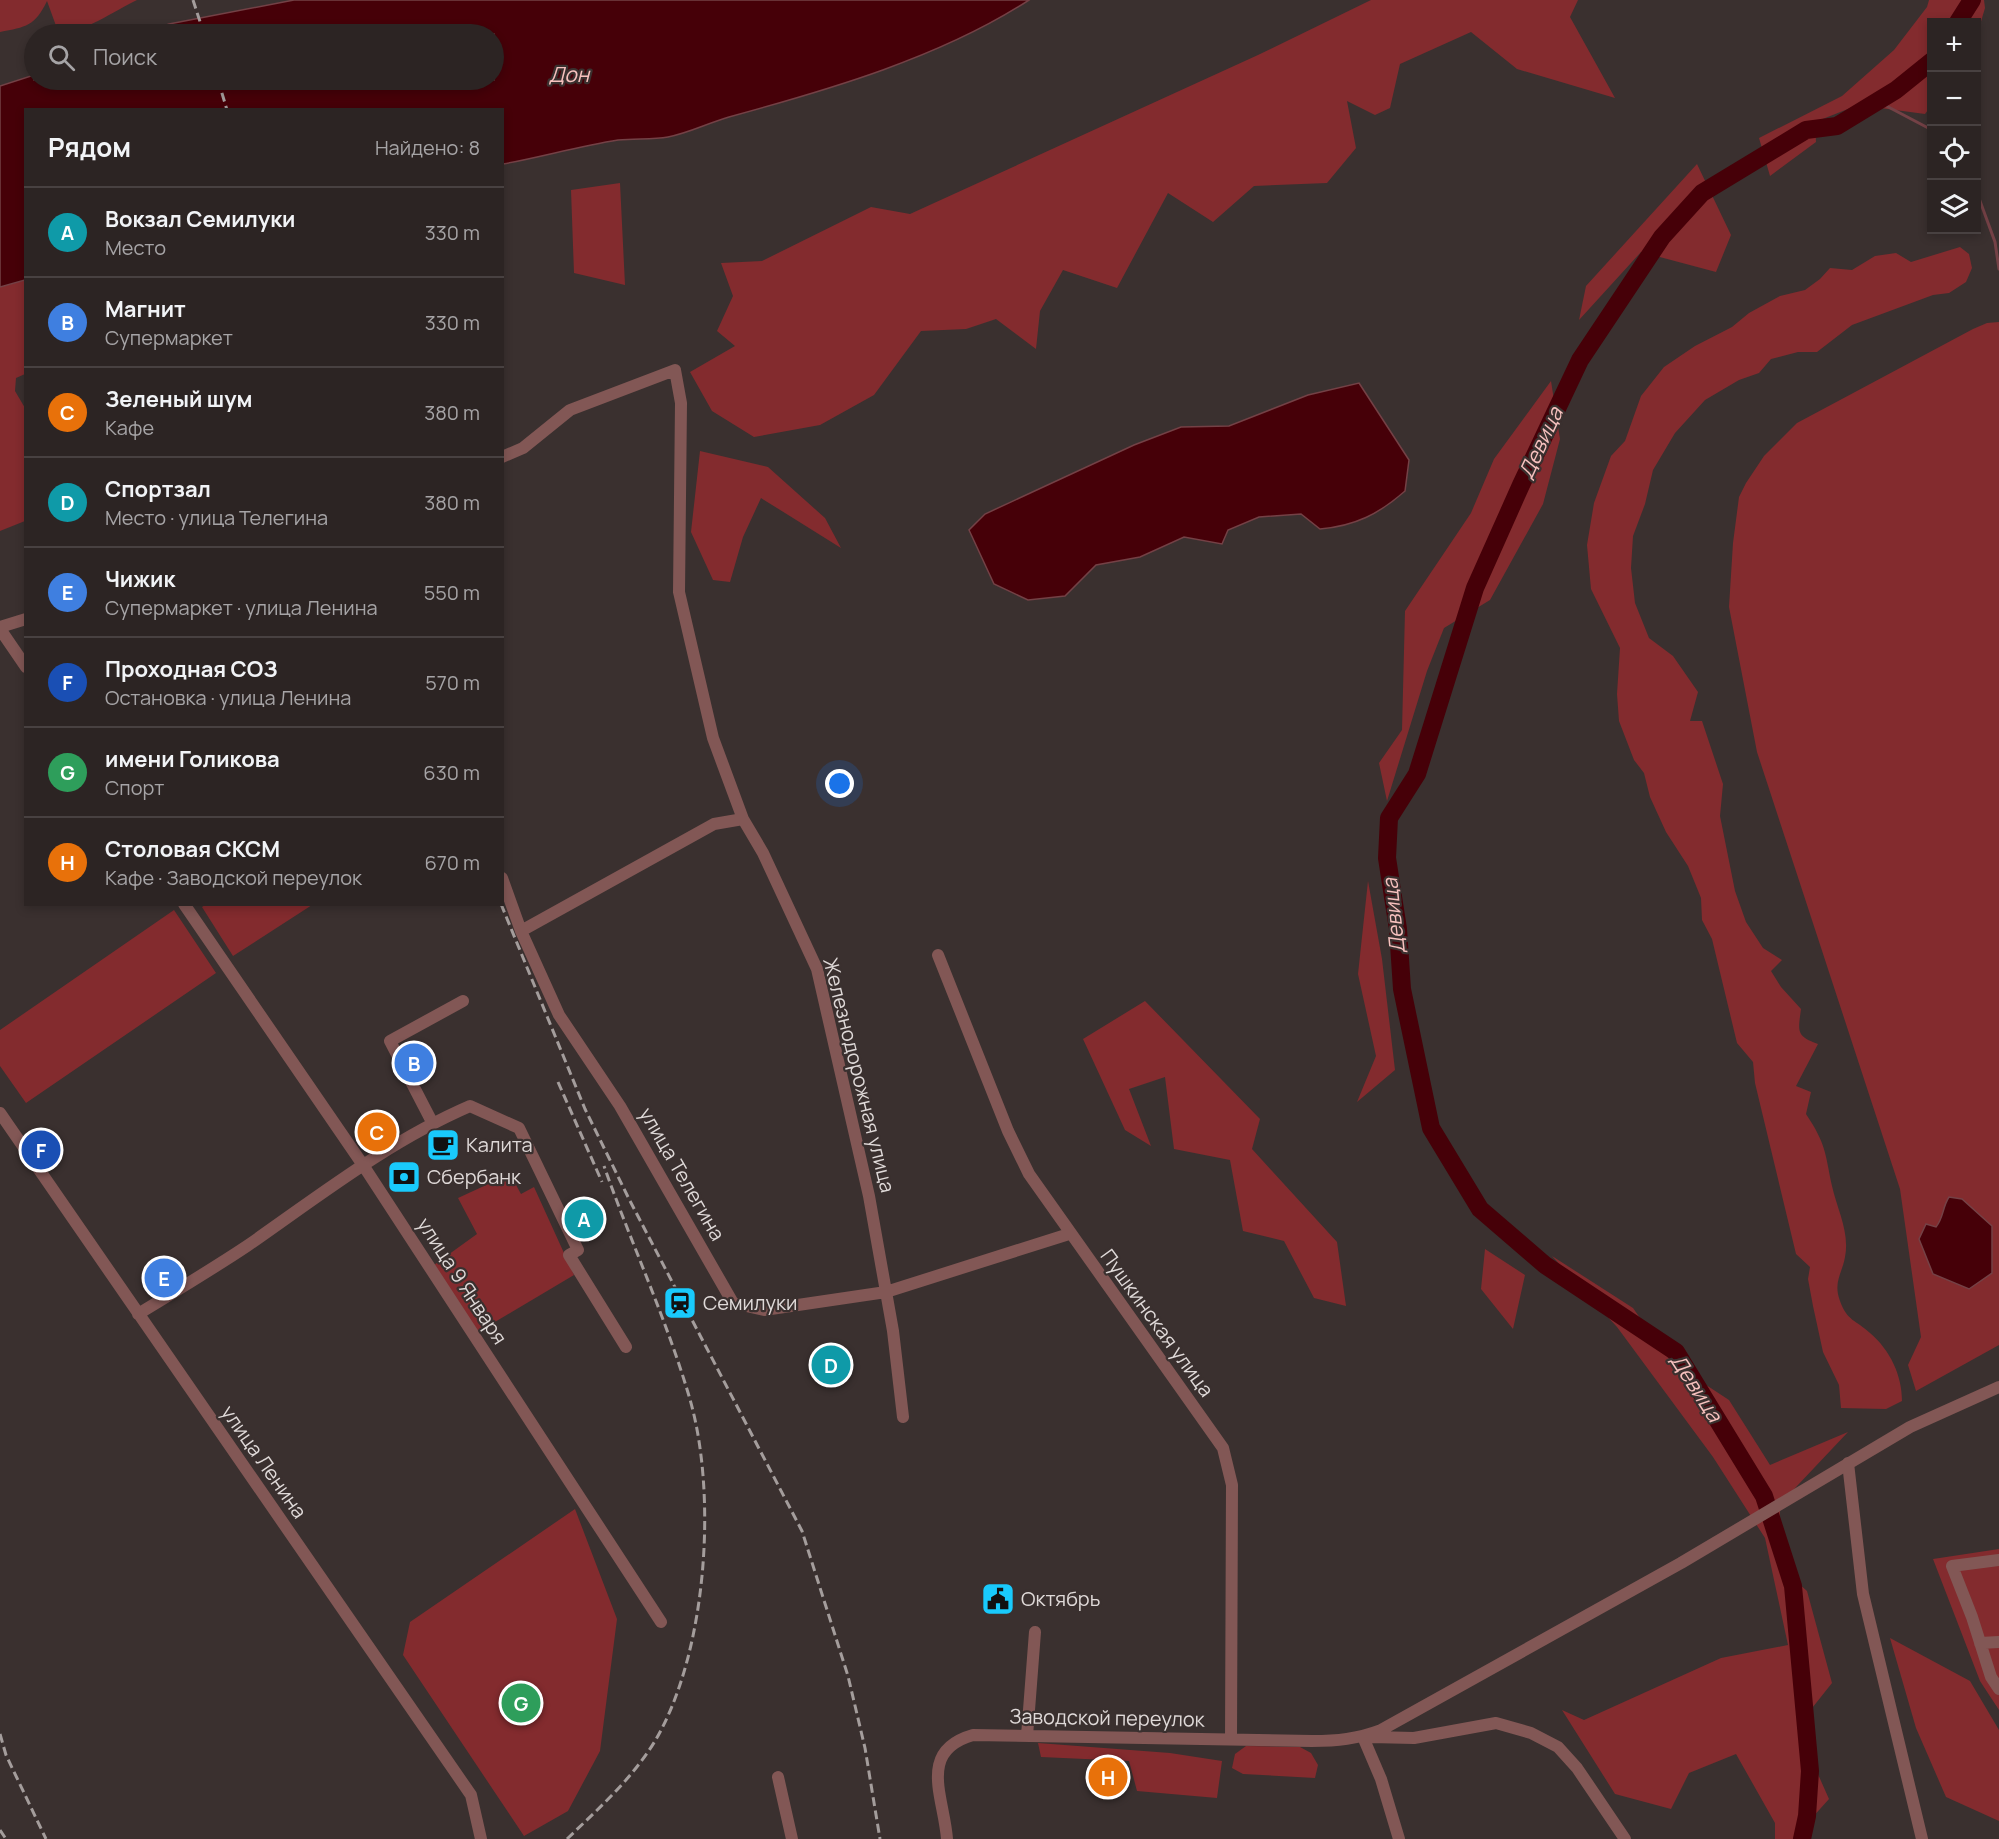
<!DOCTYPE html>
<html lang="ru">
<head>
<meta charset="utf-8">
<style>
  :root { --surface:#2c2423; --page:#383030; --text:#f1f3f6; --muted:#a6a4a6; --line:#484141; --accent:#d93025 }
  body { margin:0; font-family:Manrope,sans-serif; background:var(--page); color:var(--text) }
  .controls { position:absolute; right:18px; top:18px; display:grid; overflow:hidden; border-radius:0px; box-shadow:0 3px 9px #0003 }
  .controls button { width:54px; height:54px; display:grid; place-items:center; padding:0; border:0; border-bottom:2px solid var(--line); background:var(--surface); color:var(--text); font:30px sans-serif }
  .you { position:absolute; left:840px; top:784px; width:21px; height:21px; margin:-15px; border:4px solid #fff; border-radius:50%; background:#1a73e8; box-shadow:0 0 0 9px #1a73e833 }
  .badge { display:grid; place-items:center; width:39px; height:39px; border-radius:50%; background:var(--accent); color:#fff; font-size:20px; font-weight:700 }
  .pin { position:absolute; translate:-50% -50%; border:3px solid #fff; box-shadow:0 2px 6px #0006 }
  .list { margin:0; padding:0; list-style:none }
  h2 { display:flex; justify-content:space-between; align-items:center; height:78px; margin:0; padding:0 24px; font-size:26px }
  h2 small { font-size:20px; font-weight:400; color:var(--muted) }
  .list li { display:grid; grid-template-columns:39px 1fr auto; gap:18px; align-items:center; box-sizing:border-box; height:90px; padding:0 24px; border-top:2px solid var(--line) }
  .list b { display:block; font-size:22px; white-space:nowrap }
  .list p { margin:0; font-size:20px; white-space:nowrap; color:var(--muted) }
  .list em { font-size:20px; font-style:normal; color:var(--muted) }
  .icon { flex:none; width:33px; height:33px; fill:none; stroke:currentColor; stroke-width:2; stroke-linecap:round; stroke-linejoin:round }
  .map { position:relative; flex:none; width:1999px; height:1839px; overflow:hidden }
  .search { position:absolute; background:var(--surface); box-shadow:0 3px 9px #0003; left:24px; top:24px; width:480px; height:66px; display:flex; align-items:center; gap:15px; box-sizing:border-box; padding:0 21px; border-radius:33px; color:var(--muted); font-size:22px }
  .panel { position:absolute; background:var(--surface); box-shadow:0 3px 9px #0003; left:24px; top:108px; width:480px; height:798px; border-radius:0px }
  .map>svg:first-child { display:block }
</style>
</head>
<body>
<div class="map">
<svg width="1999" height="1839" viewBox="0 0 1999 1839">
  <rect width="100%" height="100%" fill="#3a302f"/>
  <path fill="#832b2e" d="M0,0H137C116,10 79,35 59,34L47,1C35,26 26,27 0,32Z
    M1371,0H1578L1570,17L1615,98L1517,69L1471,32L1400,64L1390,108L1375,115L1347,101L1356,148L1327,183L1254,186L1213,222L1168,193L1117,288L1063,270L1040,311L1036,349L996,319L966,329L921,331L874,395L820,425L754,437L712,411L690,372L735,346L717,331L733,296L721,263L762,261L871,207L910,214L1258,55Z
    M1929,0H1984L1985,8L1977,35L1976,22H1932L1931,106L1925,114L1858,105L1815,122L1816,142L1770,176L1759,138L1842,96L1894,50L1927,7Z
    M1697,164L1731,235L1716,272L1641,252L1579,320L1586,286Z
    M620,183L625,285L574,273L571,190Z
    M1960,247L1969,254L1972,268L1966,282L1949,293L1933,295L1852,325L1817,352H1798L1771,359L1759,373L1739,380L1705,400L1675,433L1653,470L1645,504L1633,536L1631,568L1635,603L1649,638L1673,656L1698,692L1690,721H1702L1723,784L1720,816L1735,891L1746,922L1763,948L1782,960L1771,971L1781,987L1801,1009C1798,1032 1796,1036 1818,1044L1796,1086L1811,1092L1806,1114C1826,1144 1825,1152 1832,1186C1837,1209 1850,1232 1845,1257C1842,1274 1833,1282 1840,1301C1847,1321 1856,1320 1870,1333C1890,1350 1902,1375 1902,1401L1886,1409L1841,1408L1839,1385L1823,1352L1813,1306L1808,1279L1810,1267L1796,1254L1755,1083L1753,1062L1737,1043L1712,939L1702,920L1701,898L1688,866L1666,832L1650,797L1644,773L1634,760L1619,721L1617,694L1620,648L1591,589L1587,545L1594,503L1611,456L1625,441L1641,396L1664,367L1695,346L1732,327L1749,313L1780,296L1805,290L1820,279L1830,268L1852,270L1875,256L1896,253L1911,262Z
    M25,280V374L16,378L15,391L25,408V521L0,531V287Z
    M1999,322V1345L1916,1391L1908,1365L1921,1337L1900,1189L1757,752L1729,607L1733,543L1739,497L1746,483L1764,456L1797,423L1973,329L1987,323Z
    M1551,381L1560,439L1543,504L1490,600L1444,628L1427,671L1387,801L1379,763L1402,730L1405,611L1471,513L1494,459Z
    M700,451L768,467L825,518L841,548L761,498L743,537L730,582L713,580L691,532Z
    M1368,881L1382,959L1395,1070L1357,1102L1376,1056L1358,974Z
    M206,904H312V905L233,956L202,907Z
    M174,910L216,973L26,1103L0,1066V1030Z
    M1145,1001L1260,1119L1252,1149L1337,1242L1346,1306L1314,1298L1284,1241L1243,1231L1230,1160L1174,1149L1165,1077L1129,1089L1151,1146L1125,1130L1083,1039Z
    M510,1174L521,1194L534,1187L574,1275L478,1332L434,1265L477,1234L458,1198Z
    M1485,1249L1525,1275L1513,1329L1481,1289Z
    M1552,1256L1633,1308L1671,1362L1729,1400L1770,1465L1848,1432L1780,1504L1779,1566L1807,1591L1832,1683L1797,1727L1829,1799L1793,1839H1775V1823L1736,1754L1689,1773L1671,1809L1615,1794L1562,1710L1584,1720L1721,1658L1788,1645L1765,1538L1713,1457L1617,1327Z
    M575,1509L617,1619L600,1751L568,1811L524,1836L403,1655L410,1622Z
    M1999,1549V1710L1980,1681L1933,1559Z
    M1890,1638L1970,1681L1999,1730V1821L1946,1797L1916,1728Z
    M1038,1743L1170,1753L1222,1761L1217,1798L1137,1791L1129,1761L1041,1757Z
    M1246,1746L1300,1747L1311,1753L1318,1765L1315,1778L1243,1774L1232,1768L1235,1754Z"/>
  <path fill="#460008" stroke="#744146" stroke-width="1.5" d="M294,0H1029C942,57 828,90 729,117C708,123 689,133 668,137C652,140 635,138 618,140C580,146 541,157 503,164L502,110H26L25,280L0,287V86L34,75V80H494V34H142L169,24Z
    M1359,383L1409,460L1405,491C1379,514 1355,526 1320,529L1301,514L1259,517L1228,530L1222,544L1184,537L1140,557L1096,565L1065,596L1028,600L994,584L969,530L985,514L1134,445L1181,427L1229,426L1308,395Z
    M1949,1197L1962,1199L1992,1226V1273L1969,1289L1933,1274L1919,1239L1926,1224L1936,1227C1944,1217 1942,1208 1949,1197Z"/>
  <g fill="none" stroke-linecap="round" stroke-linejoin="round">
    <path stroke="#744146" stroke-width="3" d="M1877,101L1932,130
      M1976,190L1995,242L1999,269"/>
    <path stroke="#460008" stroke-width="18" d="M1958,22L1972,0
      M1802,1839L1807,1816L1810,1771L1793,1586L1764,1496L1676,1352L1545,1265L1480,1209L1431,1128L1402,989L1398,929L1387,858L1389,818L1417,774L1475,588L1521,485L1580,360L1662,237L1702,193L1806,130L1837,126L1896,90L1932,61"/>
    <path stroke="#825755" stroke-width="12" d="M502,457L523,448L570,410L675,370L681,403L679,592L713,738L743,819L763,853L817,969L869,1196L893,1331L903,1417
      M0,627L26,619
      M0,629L26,667
      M502,878L521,931L559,1015L620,1106L733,1303L764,1310L886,1292L1069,1234
      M184,904L363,1165L661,1622
      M521,931L714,824L743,819
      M938,955L1008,1131L1029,1174L1223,1448L1232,1485L1231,1739
      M0,1113L471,1795L481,1839
      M432,1122L390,1041L463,1001
      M138,1314C174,1292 211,1270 247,1246C319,1196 389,1141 470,1106L519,1128L578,1250L569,1255L626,1347
      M1848,1463L1863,1594L1922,1839
      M1999,1560L1952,1566L1972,1617L1991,1677L1999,1689
      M1980,1643L1999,1642
      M1027,1736L1035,1632
      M1363,1737L1381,1779L1399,1839
      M1371,1737L1414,1738L1496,1723L1531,1733L1558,1747L1577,1768L1625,1839
      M778,1777L792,1839
      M947,1839C944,1797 917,1751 973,1735L1312,1741C1337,1741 1357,1739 1381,1730L1681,1563L1910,1427L1999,1387"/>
    <path stroke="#a49d9c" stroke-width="3" stroke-dasharray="9 4.5" stroke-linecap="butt" d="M193,0L204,34
      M218,80L227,110
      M501,904L585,1109L629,1199L802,1531L848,1676L865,1748L880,1839
      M558,1082L602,1182
      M0,1734L6,1755L46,1839
      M0,1830L6,1839
      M567,1839C598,1809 632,1779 655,1741C707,1653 718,1493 689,1396C666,1318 631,1243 604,1166"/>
  </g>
  <defs>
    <symbol id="cafe-square" viewBox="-11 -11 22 22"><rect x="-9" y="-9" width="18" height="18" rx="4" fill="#19cafc" stroke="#3a302f"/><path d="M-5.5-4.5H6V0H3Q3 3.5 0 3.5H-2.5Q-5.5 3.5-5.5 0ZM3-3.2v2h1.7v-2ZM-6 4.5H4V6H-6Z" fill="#111"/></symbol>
    <symbol id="bank-square" viewBox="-11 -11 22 22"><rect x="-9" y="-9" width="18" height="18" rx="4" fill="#19cafc" stroke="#3a302f"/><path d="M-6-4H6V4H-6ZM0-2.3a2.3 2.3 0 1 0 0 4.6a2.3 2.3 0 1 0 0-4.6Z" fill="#111"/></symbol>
    <symbol id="station-square" viewBox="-11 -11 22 22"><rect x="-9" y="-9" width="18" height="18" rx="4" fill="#19cafc" stroke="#3a302f"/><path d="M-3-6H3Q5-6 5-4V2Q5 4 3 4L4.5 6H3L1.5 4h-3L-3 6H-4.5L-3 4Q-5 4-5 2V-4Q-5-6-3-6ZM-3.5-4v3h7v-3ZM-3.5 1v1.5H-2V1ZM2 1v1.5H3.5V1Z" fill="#111"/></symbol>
    <symbol id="civic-square" viewBox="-11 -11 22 22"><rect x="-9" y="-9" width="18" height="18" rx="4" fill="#19cafc" stroke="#3a302f"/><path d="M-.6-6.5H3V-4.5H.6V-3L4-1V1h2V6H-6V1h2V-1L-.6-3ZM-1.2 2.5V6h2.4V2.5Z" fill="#111"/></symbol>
  </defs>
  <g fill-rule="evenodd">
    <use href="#cafe-square" x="424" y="1126" width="38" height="38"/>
    <use href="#bank-square" x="385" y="1158" width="38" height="38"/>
    <use href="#station-square" x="661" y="1284" width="38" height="38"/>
    <use href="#civic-square" x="979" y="1580" width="38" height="38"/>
  </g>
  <g text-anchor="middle" stroke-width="4.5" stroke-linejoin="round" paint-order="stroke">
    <g font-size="20" fill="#dfd9d8" stroke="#3a302f">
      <text transform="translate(859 1075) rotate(76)" y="7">Железнодорожная улица</text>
      <text transform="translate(682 1174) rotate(60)" y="7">улица Телегина</text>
      <text transform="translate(462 1281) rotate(57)" y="7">улица 9 Января</text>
      <text transform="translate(1157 1323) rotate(54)" y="7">Пушкинская улица</text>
      <text transform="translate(264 1462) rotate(55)" y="7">улица Ленина</text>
      <text transform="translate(1107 1718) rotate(1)" y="7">Заводской переулок</text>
    </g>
    <g font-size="20" fill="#dfd9d8" stroke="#3a302f" text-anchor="start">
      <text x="466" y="1152">Калита</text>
      <text x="427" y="1184">Сбербанк</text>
      <text x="703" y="1310">Семилуки</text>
      <text x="1021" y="1606">Октябрь</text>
    </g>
    <g font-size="21" font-style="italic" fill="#f7c1be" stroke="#3a302f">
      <text x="569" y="82">Дон</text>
      <text transform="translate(1541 443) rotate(-65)" y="7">Девица</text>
      <text transform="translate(1394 916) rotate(-96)" y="7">Девица</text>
      <text transform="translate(1696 1388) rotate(57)" y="7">Девица</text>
    </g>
  </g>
</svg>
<div class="controls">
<button>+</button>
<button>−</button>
<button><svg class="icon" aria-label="locate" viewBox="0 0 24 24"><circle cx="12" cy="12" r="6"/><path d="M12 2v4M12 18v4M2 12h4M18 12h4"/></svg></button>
<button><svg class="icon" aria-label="layers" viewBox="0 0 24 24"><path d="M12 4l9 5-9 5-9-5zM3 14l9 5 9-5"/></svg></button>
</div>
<div class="you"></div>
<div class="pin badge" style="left:584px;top:1219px;background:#0f9aa8">A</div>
<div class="pin badge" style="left:414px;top:1063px;background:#3f7fe0">B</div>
<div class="pin badge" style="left:377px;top:1132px;background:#e8710a">C</div>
<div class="pin badge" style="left:831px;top:1365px;background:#0f9aa8">D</div>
<div class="pin badge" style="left:164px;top:1278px;background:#3f7fe0">E</div>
<div class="pin badge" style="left:41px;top:1150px;background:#1a4fb4">F</div>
<div class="pin badge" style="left:521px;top:1703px;background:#2e9e5b">G</div>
<div class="pin badge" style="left:1108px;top:1777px;background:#e8710a">H</div>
<div class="search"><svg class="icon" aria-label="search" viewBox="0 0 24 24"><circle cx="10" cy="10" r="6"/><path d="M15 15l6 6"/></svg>Поиск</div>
<section class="panel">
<h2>Рядом<small>Найдено: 8</small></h2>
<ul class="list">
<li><span class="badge" style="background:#0f9aa8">A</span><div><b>Вокзал Семилуки</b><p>Место</p></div><em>330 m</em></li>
<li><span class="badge" style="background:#3f7fe0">B</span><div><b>Магнит</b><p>Супермаркет</p></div><em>330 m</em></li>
<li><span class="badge" style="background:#e8710a">C</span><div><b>Зеленый шум</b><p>Кафе</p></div><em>380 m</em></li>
<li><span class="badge" style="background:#0f9aa8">D</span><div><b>Спортзал</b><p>Место · улица Телегина</p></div><em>380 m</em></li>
<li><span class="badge" style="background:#3f7fe0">E</span><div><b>Чижик</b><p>Супермаркет · улица Ленина</p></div><em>550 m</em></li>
<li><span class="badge" style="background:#1a4fb4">F</span><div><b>Проходная СОЗ</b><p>Остановка · улица Ленина</p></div><em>570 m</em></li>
<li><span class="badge" style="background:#2e9e5b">G</span><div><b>имени Голикова</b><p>Спорт</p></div><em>630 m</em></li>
<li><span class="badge" style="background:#e8710a">H</span><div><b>Столовая СКСМ</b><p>Кафе · Заводской переулок</p></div><em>670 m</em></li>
</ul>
</section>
</div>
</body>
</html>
